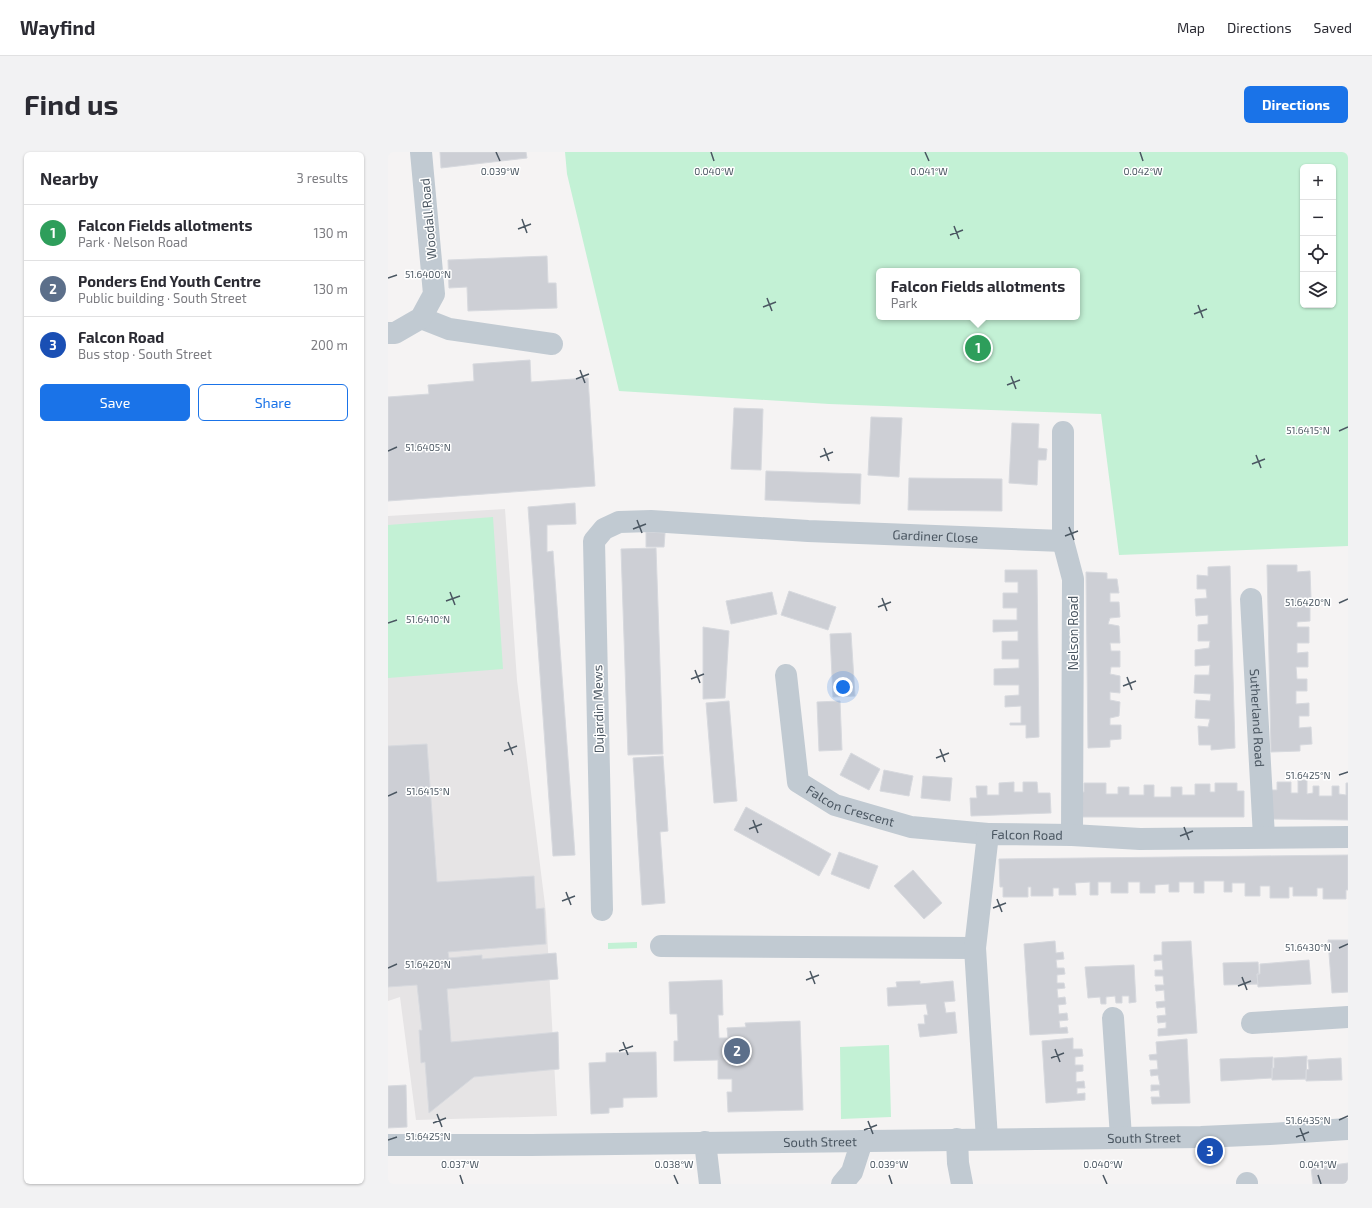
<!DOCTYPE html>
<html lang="en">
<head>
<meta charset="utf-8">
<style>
  :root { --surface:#fff; --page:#f2f2f3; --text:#2b2b33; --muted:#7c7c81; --line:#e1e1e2; --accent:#1a73e8 }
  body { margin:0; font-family:"Exo 2",sans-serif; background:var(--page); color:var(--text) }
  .controls { position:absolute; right:12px; top:12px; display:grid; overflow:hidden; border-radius:6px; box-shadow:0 1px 3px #0004 }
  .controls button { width:36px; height:36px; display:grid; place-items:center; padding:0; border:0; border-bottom:1px solid var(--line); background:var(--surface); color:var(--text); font:20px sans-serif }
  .you { position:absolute; left:455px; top:535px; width:14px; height:14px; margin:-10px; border:3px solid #fff; border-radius:50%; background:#1a73e8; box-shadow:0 0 0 6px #1a73e833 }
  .badge { display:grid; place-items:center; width:26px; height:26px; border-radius:50%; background:var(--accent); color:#fff; font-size:13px; font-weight:700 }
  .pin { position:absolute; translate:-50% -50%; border:2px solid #fff; box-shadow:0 1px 4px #0006 }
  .popup { position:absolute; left:488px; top:116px; width:204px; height:52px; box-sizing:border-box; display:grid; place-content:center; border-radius:6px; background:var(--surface); filter:drop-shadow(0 1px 3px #0005); font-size:13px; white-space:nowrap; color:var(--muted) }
  .popup b { font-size:15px; color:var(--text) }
  .popup::after { content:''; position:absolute; left:50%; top:100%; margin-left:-8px; border:8px solid transparent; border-top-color:var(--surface) }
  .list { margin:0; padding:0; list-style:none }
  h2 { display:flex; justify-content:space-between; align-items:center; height:52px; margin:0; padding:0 16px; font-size:17px }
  h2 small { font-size:13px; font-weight:400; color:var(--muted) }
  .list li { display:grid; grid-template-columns:26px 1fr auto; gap:12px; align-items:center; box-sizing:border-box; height:56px; padding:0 16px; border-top:1px solid var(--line) }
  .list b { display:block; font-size:15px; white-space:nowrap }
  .list p { margin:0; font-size:13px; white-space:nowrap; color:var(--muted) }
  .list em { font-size:13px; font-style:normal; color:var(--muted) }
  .actions { display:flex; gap:8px; padding:12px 16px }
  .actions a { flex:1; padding:9px 0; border:1px solid var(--accent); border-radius:6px; text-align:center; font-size:14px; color:var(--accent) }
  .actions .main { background:var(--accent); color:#fff }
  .icon { flex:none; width:22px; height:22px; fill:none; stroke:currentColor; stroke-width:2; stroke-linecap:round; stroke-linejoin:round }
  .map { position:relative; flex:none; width:960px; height:1032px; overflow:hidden; border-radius:6px }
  header { display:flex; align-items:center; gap:24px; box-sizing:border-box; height:56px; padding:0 20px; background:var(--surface); border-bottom:1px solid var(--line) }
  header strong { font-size:19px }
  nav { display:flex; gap:22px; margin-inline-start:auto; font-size:14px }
  .intro { display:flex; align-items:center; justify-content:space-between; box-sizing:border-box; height:96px; padding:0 24px }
  h1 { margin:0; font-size:28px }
  .button { padding:10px 18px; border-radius:6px; background:var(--accent); color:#fff; font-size:14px; font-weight:700 }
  main { display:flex; gap:24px; padding:0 24px }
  aside { flex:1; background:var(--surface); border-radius:6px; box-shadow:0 1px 3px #0004 }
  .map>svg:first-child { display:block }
</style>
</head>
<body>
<header>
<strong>Wayfind</strong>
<nav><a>Map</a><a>Directions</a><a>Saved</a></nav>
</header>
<div class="intro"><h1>Find us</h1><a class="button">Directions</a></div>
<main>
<aside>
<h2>Nearby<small>3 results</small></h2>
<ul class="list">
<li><span class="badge" style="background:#2e9e5b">1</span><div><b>Falcon Fields allotments</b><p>Park · Nelson Road</p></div><em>130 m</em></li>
<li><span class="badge" style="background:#5c6f8a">2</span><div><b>Ponders End Youth Centre</b><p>Public building · South Street</p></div><em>130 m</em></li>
<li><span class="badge" style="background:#1a4fb4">3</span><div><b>Falcon Road</b><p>Bus stop · South Street</p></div><em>200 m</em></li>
</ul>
<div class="actions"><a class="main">Save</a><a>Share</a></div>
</aside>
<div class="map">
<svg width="960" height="1032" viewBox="0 0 960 1032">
  <rect width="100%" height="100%" fill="#f5f3f3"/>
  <path fill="#e6e4e5" d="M117,357L129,528L158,761L169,964L28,968L12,845L0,849V364Z"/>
  <path fill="#c3f1d5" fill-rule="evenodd" d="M177,0H960V394L731,403L713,262L441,252L231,239L179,22ZM915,15H945V153H915ZM491,119H689V165H491Z
    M105,365L115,517L0,526V373Z
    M249,790V796L220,797V791Z
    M501,893L503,965L453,967L452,895Z"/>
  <path fill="#cdcfd5" stroke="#d7d9de" d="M52,0H138L139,6L53,16Z
    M159,104L160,131H168L169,156L80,159L79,135L61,136L60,108Z
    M142,208L143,230L200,226L207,334L0,349V245L41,242L40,233L86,229L85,212Z
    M346,256L375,257L373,318L343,317Z
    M483,265L514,266L511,325L480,323Z
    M624,271L651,272L650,296L659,297L658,308H650L649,333L621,331Z
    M378,319L473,322L472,352L377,348Z
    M521,326L614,327V359L520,358Z
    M187,351L188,372L159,373V400L165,399L187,703L165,704L140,355Z
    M258,380L277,381L276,395H258Z
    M268,396L275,602L240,603L233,397Z
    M879,413H909V420L922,419L923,446H910V450L922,449V469L909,470V475H921V491H909V501L920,500V515H908L909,527H919V539H908V552L921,551V564H911V576L923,575L924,592L912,593V599L883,600Z
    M842,414L847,596L823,598V593H811L810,574L820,575L822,567L807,566L808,548L822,549L823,542L806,541L807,523H821L822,513L807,514V498L821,496L822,489H810V473L820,472V463L808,464L807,447L819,446L818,437H809V423L820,424V415Z
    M617,418H649L651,585L638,586V573H622V571H633V554L617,555V544L631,543V533H606V517L631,516V507H614V489H630V479L605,480V468H629V456H615V441H630V430H617Z
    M698,420L719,421V427H729L731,441H722V450H731L732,465L722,466L720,472L731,474L732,491H722L723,499H732V515H723L722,522L732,524V541L722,540V548L732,550L731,564L722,566V573H733V587L722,588V595L700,596Z
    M401,439L448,455L440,478L393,463Z
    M384,440L389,462L343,472L338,449Z
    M315,475L341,479L337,546L315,547Z
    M463,481L467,544L445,545L442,482Z
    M341,549L349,649L326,651L318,551Z
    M452,549L454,598L431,599L429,550Z
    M39,592L49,730L146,724L148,757L156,756L158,792L60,800L61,806L94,803V807L168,801L170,827L59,837L63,890L170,880L171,917L86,925L41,961L37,910L33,911L31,878H34L29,833L0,835V594Z
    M463,601L492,617L481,638L452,623Z
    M275,604L280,679L272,680L277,751L254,753L245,606Z
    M496,618L525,624L521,644L492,639Z
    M535,624L564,626L562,649L533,646Z
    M910,628H919V642L925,641V634H931V644H944V634H951V642L958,643V631H960V668L882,667V638H889V630H903V641H910Z
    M626,630V640H635V630H649L650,641H662L663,661L583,664L582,646H589L588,634H599V643H611V631Z
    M696,631H718V642H730V635H741V643H756V633H766V645H783V635H794V643H807V632H822V640H827V631H849V639H856V665H691V640H696Z
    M358,655L443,702L431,724L346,678Z
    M451,700L490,714L481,737L443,722Z
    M960,703V738H958V747H935V736H929V744H905V735H901V746H882V734H872V744H857V731H844V740H836V729H816V741H806V730H791V740H781V732L767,733V741H752V730H740V741H723V730H710V743H702V730L687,731L688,743H671V736H665V744H643V735H640V745H615V735H612L611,707Z
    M525,718L554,751L536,767L506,734Z
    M940,788H960V840L944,841Z
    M667,789L668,801L675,800L676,807L668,808L669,816H676L677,822L669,823V831H676L677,836L669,837L670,846L677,845L678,852L670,853L671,862L679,861L680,868L671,869L672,876L679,875L680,881L642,883L636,792Z
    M803,789L809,881L770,884V877L778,876V870L770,871L769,864L778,863L777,855L769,856L768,850L777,849L776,838L768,839L767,833H776L775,824H767V818H775L774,808L766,809V803H774V790Z
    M921,808L923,832L870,835L869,822H872V812Z
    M870,810L871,822H869L870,832L836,833L835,811Z
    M746,813L748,850L741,851V844H734V851H728L727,844L718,845V852H713L712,845L700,846L697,815Z
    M334,828L335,863H330L331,886H340L339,876L358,875L357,871L412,869L415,958L340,960L339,940H344V927H330V908L286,909V889H290L289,862H282L281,830Z
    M532,829V832L565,829L567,849L556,850L558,861L567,860L569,881L532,885L530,872H537L536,863H540L538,852L500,854L499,836L509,835L508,830Z
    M685,886V897H694L695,904L687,905V913H695V919L688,920V930L696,929L697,936H689V942L697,941V948L658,951L654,889Z
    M799,887L802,951L764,952L763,945H772L771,938L763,939V933H772L770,923L763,924L762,918L770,917L769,908H762L761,903L769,902L768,890Z
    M268,900L269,945L235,946V955L221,956V961L203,962L201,911L218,910V901Z
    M919,904L918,927L884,928V916H886V906Z
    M885,905L884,926L833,929L832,907Z
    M953,906L954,928L918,929V918L921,917L920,908Z
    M18,933L19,975L0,976V934Z
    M960,1011V1032H925L923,1016Z"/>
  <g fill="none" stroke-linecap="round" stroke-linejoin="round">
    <g stroke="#c1cad2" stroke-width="22">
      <path d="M33,166L61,177L164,192"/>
      <path d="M0,181H7L33,166L46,142L33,0"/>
      <path d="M675,280V389L685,427L684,683"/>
      <path id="s1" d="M863,447L876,685"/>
      <path id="s2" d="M398,523L410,630L447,653L523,675L600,682"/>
      <path id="s3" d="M214,758L206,389L216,377L231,370L263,369L420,379L675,389"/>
      <path d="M273,794L587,796"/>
      <path d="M725,866L733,985"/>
      <path d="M864,871L960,865"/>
      <path d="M569,987L570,1011L574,1032"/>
      <path id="s4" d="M599,987L587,796L600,682L684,683L752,687L960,685"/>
      <path d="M317,990L322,1032"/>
      <path id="s5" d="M0,993H143L813,985L882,982L960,977"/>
      <path d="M859,1031V1032"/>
      <path d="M454,1032L464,1020L474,989"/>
    </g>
  </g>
  <path fill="none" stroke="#4a5661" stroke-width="1.5" d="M108,0L112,9M323,0L326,9M537,0L541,9M752,0L755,9M134,67L139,81M566,74L571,87M130,77L143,72M562,83L575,78M0,126L9,123M379,146L384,159M810,153L815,166M375,155L388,150M806,162L819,157M192,218L197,231M623,224L628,237M188,227L201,222M619,233L632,228M951,279L960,275M436,296L441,309M0,299L9,295M868,303L873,316M432,305L445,300M864,312L877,307M249,368L254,381M681,375L686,388M245,377L258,372M677,384L690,379M62,440L67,453M494,446L499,459M58,449L72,444M951,451L960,447M490,455L503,450M0,471L9,468M307,518L312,531M739,525L744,538M303,527L316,522M735,534L748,529M120,590L125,603M552,597L557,610M116,599L129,594M548,606L561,601M951,623L960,620M0,644L9,640M365,668L370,681M796,675L801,688M361,677L374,672M792,684L805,679M178,740L183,753M609,747L614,760M174,749L187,744M605,756L618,751M951,796L960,792M0,816L9,812M422,819L427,832M854,825L859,838M418,828L431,823M850,834L863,829M235,890L240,903M667,897L672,910M231,899L245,894M663,906L676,901M49,962L54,975M951,968L960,964M480,969L485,982M45,971L58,966M912,976L917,989M476,978L489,973M908,985L921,980M0,988L9,985M72,1023L75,1032M286,1023L290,1032M501,1023L504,1032M715,1023L719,1032M930,1023L933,1032"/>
  <g text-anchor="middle" stroke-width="3" stroke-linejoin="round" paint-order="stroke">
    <g font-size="13" fill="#4a5661" stroke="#fff">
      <text transform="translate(40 67) rotate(-95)" y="5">Woodall Road</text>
      <text dy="5" stroke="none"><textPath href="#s3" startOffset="718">Gardiner Close</textPath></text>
      <text transform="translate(685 481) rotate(-90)" y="5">Nelson Road</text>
      <text transform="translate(210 557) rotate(-91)" y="5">Dujardin Mews</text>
      <text dy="5" stroke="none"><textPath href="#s1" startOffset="119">Sutherland Road</textPath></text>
      <text dy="5" stroke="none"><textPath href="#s2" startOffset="166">Falcon Crescent</textPath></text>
      <text dy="5" stroke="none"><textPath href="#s4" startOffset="345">Falcon Road</textPath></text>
      <text dy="5" stroke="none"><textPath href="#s5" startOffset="756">South Street</textPath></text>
      <text dy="5" stroke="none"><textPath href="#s5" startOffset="432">South Street</textPath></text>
    </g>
  </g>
  <g font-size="10" text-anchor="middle" fill="#4a5661" stroke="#fff" stroke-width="3" stroke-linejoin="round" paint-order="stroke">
    <text x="112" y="23">0.039°W</text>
    <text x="326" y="23">0.040°W</text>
    <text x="541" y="23">0.041°W</text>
    <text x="755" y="23">0.042°W</text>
    <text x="40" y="126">51.6400°N</text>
    <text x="920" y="282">51.6415°N</text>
    <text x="40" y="299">51.6405°N</text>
    <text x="920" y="454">51.6420°N</text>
    <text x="40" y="471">51.6410°N</text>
    <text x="920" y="627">51.6425°N</text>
    <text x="40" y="643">51.6415°N</text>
    <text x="920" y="799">51.6430°N</text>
    <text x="40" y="816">51.6420°N</text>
    <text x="920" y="972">51.6435°N</text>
    <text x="40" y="988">51.6425°N</text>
    <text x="72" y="1016">0.037°W</text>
    <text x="286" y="1016">0.038°W</text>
    <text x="501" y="1016">0.039°W</text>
    <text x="715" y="1016">0.040°W</text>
    <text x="930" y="1016">0.041°W</text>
  </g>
</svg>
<div class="controls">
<button>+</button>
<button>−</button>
<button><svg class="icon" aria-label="locate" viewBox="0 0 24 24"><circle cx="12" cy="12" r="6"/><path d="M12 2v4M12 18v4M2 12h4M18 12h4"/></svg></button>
<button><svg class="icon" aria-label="layers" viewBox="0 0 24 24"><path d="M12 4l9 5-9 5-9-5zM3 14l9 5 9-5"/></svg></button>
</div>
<div class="you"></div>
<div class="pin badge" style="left:590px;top:196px;background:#2e9e5b">1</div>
<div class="popup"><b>Falcon Fields allotments</b>Park</div>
<div class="pin badge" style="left:349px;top:899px;background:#5c6f8a">2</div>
<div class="pin badge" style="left:822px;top:999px;background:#1a4fb4">3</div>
</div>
</main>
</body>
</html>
